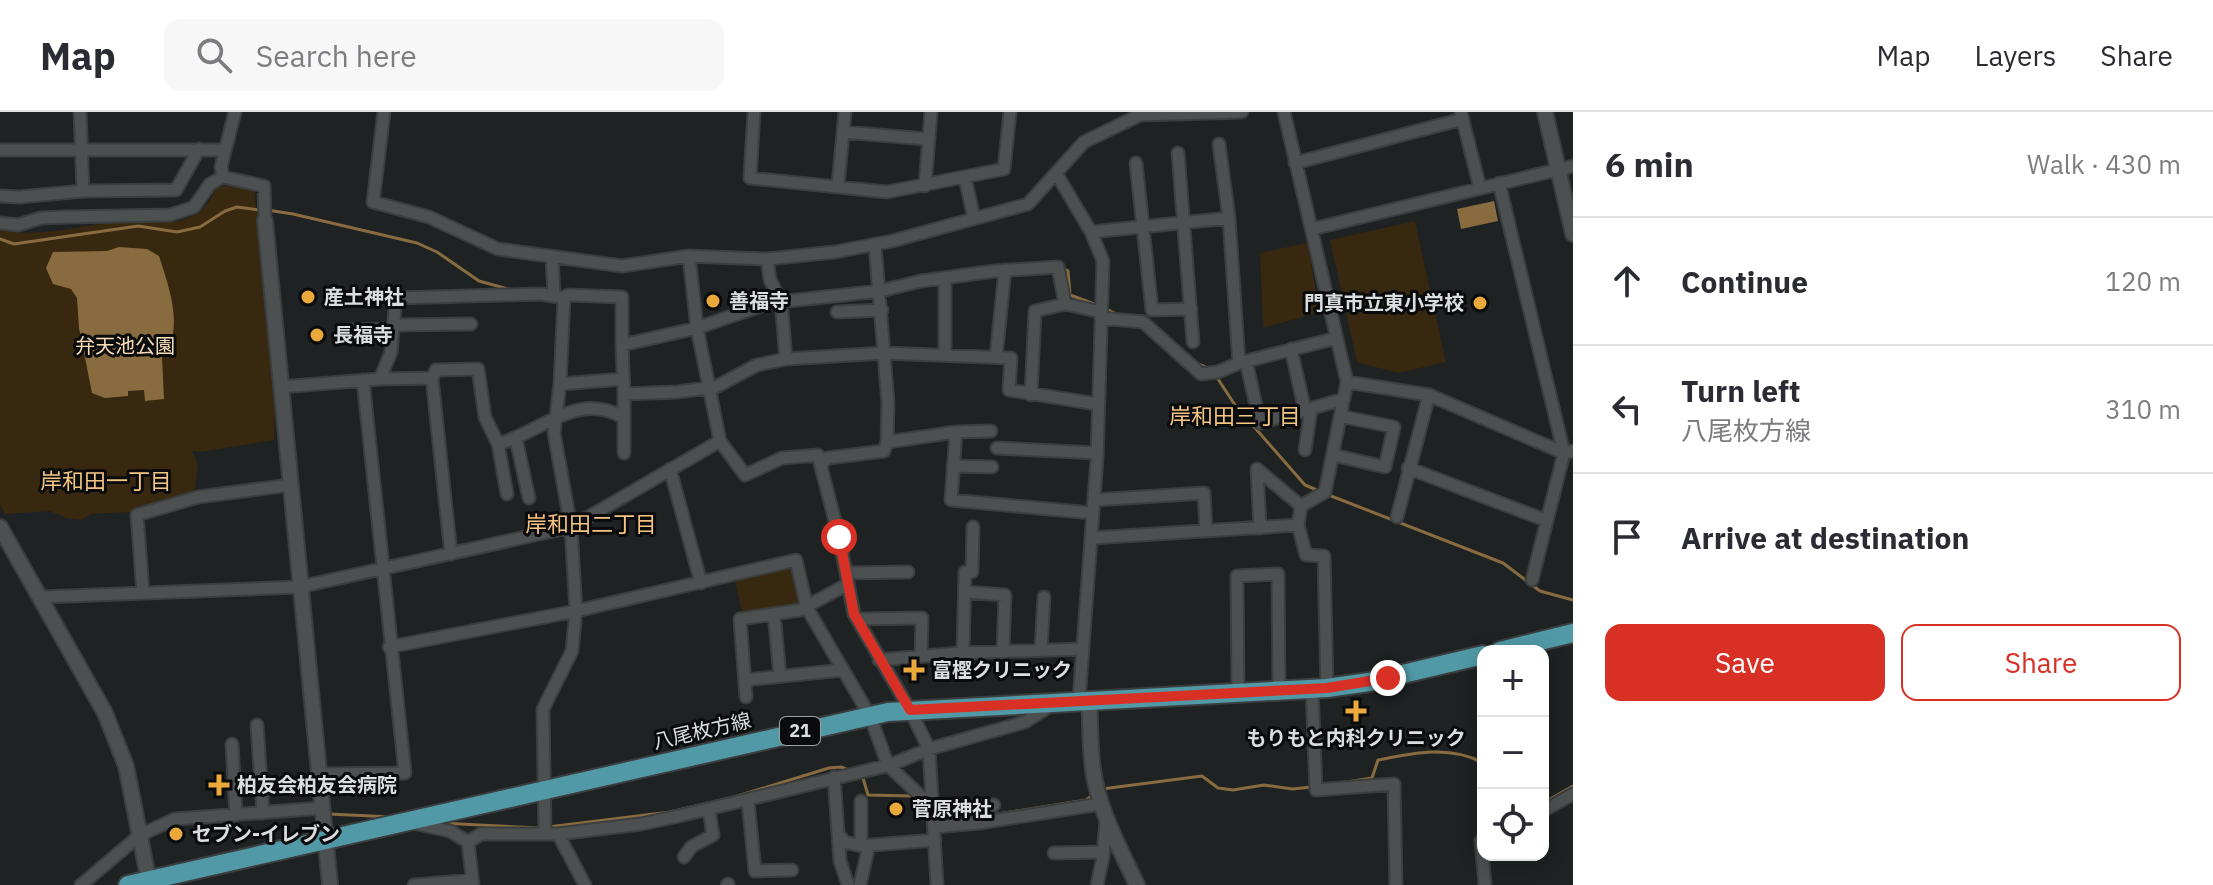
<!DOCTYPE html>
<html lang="en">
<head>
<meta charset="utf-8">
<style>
  :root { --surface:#fff; --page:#f7f7f7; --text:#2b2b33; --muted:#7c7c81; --line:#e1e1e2; --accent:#d93025 }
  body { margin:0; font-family:"IBM Plex Sans","Noto Sans JP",sans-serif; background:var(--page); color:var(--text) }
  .controls { position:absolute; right:24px; bottom:24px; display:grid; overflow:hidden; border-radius:16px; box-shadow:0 4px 20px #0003 }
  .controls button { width:72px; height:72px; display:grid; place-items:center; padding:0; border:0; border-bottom:2px solid var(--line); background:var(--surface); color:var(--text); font:40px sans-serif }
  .stop { position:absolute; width:24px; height:24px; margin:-18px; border:6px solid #d93025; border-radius:50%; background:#fff }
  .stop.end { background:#d93025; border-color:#fff; box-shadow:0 2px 8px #0008 }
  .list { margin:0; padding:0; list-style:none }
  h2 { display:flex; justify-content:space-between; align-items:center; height:104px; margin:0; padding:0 32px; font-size:34px }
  h2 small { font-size:26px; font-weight:400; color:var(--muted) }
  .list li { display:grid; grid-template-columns:52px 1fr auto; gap:24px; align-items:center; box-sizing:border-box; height:128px; padding:0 32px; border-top:2px solid var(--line) }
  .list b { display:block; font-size:30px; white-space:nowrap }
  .list p { margin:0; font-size:26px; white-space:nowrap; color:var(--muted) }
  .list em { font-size:26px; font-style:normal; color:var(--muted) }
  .actions { display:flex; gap:16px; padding:24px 32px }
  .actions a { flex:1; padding:18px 0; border:2px solid var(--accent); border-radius:16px; text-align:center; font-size:28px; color:var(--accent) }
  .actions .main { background:var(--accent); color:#fff }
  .icon { flex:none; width:44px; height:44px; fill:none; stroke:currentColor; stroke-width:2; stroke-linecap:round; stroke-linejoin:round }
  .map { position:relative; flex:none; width:1573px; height:773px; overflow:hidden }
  header { display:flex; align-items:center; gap:48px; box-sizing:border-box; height:112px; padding:0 40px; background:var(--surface); border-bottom:2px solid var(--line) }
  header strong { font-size:38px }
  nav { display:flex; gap:44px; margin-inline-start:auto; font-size:28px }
  .search { width:560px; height:72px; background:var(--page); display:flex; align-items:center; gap:20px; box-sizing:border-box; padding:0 28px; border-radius:16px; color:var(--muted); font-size:30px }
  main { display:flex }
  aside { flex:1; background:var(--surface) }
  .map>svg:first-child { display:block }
</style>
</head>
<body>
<header>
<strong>Map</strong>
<div class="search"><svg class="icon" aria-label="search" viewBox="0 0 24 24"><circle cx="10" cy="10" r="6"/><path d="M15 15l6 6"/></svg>Search here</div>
<nav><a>Map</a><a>Layers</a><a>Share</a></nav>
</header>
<main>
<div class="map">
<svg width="1573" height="773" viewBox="0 0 1573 773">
  <rect width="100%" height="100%" fill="#1e2223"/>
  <path fill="#38280f" d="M223,74L254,76L256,95L289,101L257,97L275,299L274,328L201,340L192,339L198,353L195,377L189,381L131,400L91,402L81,408L66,406L50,399L5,402L0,392V118C40,126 83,113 124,109C144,107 166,114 186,107C201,101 209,92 216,77Z
    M1415,109L1446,250L1398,261L1357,250L1330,128Z
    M1307,131L1320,200L1263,216L1260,141Z
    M790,456L799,493L742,499L735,469Z"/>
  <path fill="#896b40" d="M1494,89L1498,109L1461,117L1457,97Z
    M119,135L147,137L159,144C167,169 177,196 173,222L161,224L164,287L145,289L144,278L128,279V284L105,286L92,281L79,216L77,186L71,177L53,172L46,156L53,140L107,139Z"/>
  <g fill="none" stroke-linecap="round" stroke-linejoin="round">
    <path stroke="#896b40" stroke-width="3" d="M267,98L293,102L417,131L437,140L479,169L512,178
      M0,127L14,132L138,114L177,120L200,115L225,99L237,95L259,98
      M1061,156L1068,159L1070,183L1097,193
      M1104,196L1119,203
      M1131,204H1142L1146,207
      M1185,240L1197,251L1212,258
      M1216,264L1235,293L1305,373L1319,379
      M1326,382L1503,451L1540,479L1573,488
      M858,664L863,666L868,683L912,684L927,699
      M1347,670L1372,666L1378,648C1413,641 1451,633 1483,651
      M1102,677L1202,664L1218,676L1233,678L1264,673L1292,677L1312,675
      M1543,691L1573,674
      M329,702L393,705
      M967,707L1086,688L1093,683
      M440,711L540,716
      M548,715L670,700L734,685L829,656L841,655L848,658"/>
    <defs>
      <path id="minor" d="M80,0L83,79
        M235,0L221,55L223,65L264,74L265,109
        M384,0L373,90L429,105L498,137L622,154L689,144L767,147L835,140L892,129L1028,92L1084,30L1140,3L1242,0
        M754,0L750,66L887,80L1004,57L1010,0
        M1461,1L1480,76
        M843,20L927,27
        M1219,32L1229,106
        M0,38H225
        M1178,41L1193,230
        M1136,51L1152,198L1191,197
        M1295,51L1463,7
        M1056,61L1091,120L1103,149L1097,346L1079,588
        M965,66L974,106
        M1499,71L1564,341L1532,468
        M838,73L845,0
        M925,74L931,0
        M0,84L20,85L83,79L176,78L199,37
        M0,111L18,113L41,106L65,105L170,103L194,95L210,72L223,65
        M1312,117L1573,54
        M1091,120L1229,106L1239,251L1337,226
        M689,144L697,216L720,329L745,363L782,346L818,343L839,425L854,502L910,598L929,637L937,773
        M552,146L554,183
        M767,147L770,168L781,189L786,247
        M945,166V242
        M564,186L568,183L622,185V233
        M837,200L882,198
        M1101,206L1143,210L1201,262L1218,260L1239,251
        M393,213L471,212
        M350,218L393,217
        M1291,237L1305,299
        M996,245L1005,158
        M1246,249L1260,311L1344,287
        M432,266L436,258L478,257L485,305L498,332L507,382
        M380,267L432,266L451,442
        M1347,270L1429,283L1564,341L1573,339
        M560,272L623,267
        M280,275L380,267L391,240L396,186L541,182L564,186L560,272L554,321L571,415L576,499L572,539L543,597L545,722
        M708,279L757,253L786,247L884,241L1011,246L1009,278L1097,292
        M624,282L622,233L697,216L769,191L880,179L921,169L995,159L1058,155L1065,192
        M1031,283L1035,199L1065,192L1101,200
        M956,320L991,319
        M516,327L529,386
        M887,330L956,320L951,388L1092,401
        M498,332C542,320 577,278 624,306
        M997,336L1097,341
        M1305,338L1311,297
        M624,341V282L677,280L707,276
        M1333,343L1385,355L1394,315L1340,304
        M821,352L828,346L884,339L887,330L888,291L875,133
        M953,354L992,355
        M1408,356L1545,408
        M670,357L701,471
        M1094,388L1204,381L1206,419
        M1397,405L1429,283
        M1298,413L1306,443L1324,444L1327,576
        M1260,416L1257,357L1301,394
        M1091,426L1298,413L1301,394L1325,380L1347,270L1284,0
        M846,461L908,460
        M965,480L1005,483L1003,539
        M143,481L137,403L198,385L290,373
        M42,485L299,475L571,415L720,329
        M774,502L780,564
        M857,507L922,506L921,544
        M389,535L576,499L796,448L807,496L870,604L888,653L933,696
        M1041,538L1044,485
        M963,540L965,460H972L973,415
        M879,548L960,541L1082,537
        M745,568L843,558
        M1312,576L1316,678L1394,672L1396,773
        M1238,580L1237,464L1278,462L1279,578
        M746,585L740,507L800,498L848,472
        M257,613L263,701
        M232,632L236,703
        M321,662L405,661L363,268
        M834,665L840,749L848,773
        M748,689L755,759L792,758
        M861,689V734
        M1543,699L1573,682
        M933,702L994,693
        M413,711L450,719L468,730
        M934,715L979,711L1101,692
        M558,722L641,712L679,704L890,653L929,637L1025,610L1050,594
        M838,722L845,730L861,734L935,728
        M1483,728L1481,729L1485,773
        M468,730L481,722H558L585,773
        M468,730L473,773
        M1054,741L1103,740
        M684,745L691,735L713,723L709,698
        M81,773L140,723L175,707L323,696
        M414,773L472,768
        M727,773L728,772
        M860,773L869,733
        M1097,773L1103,745L1106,708"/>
      <path id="tertiary" d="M1545,0L1573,122
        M265,109L330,773
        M0,415L105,601L126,654L149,770
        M1089,587C1091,614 1089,643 1095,669C1103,706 1121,739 1137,773"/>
      <path id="primary" d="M1500,539L1573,521
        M128,773L888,600L1327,576L1369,570L1483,543"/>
    </defs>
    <use href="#minor" stroke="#3b3e3f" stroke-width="15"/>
    <use href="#tertiary" stroke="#3b3e3f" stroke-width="18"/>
    <use href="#primary" stroke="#3b3e3f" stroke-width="22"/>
    <use href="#minor" stroke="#4c5051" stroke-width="11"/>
    <use href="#tertiary" stroke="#4c5051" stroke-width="14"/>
    <use href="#primary" stroke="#5199a7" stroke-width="18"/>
  </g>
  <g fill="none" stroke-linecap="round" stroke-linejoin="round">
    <path stroke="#d93025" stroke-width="10" d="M839,425L854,502L910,598L1327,576L1388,566"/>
  </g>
  <g fill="#eca93b" stroke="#0a0b0c" stroke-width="3">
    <circle cx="308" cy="185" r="8"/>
    <circle cx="713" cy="189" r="8"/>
    <circle cx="1480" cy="191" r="8"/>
    <circle cx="317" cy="223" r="8"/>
    <path d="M910 546h8v8h8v8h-8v8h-8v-8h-8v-8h8z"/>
    <path d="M1352 587h8v8h8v8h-8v8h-8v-8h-8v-8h8z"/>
    <path d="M215 661h8v8h8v8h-8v8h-8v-8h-8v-8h8z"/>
    <circle cx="896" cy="697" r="8"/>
    <circle cx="176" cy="722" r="8"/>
  </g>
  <g text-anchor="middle" stroke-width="6" stroke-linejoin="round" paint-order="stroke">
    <rect fill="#0a0b0c" stroke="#9c9f9f" stroke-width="2" x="780" y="605" width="40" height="28" rx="6"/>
    <g font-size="18" font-weight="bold" fill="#dbdede">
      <text x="800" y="625">21</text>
    </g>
    <g font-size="20" font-weight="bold" fill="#dbdede" stroke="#0a0b0c" text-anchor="start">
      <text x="324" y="192">産土神社</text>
      <text x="729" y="196">善福寺</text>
      <text x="1464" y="198" text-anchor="end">門真市立東小学校</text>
      <text x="333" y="230">長福寺</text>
      <text x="932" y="565">富樫クリニック</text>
      <text x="1356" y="633" text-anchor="middle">もりもと内科クリニック</text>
      <text x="237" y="680">柏友会柏友会病院</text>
      <text x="912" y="704">菅原神社</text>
      <text x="192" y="729">セブン-イレブン</text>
    </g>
    <g font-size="20" fill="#f8dcb4" stroke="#0a0b0c">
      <text x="125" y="241">弁天池公園</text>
    </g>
    <g font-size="20" fill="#dbdede" stroke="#0a0b0c">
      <text transform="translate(702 619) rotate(-13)" y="7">八尾枚方線</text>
    </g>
    <g font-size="22" fill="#f4c582" stroke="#0a0b0c">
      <text x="1235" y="312">岸和田三丁目</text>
      <text x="106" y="377">岸和田一丁目</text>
      <text x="591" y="420">岸和田二丁目</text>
    </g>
  </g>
</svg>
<div class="controls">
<button>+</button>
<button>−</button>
<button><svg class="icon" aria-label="locate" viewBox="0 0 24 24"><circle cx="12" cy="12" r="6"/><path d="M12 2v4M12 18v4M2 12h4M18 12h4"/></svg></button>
</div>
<div class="stop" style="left:839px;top:425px"></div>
<div class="stop end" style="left:1388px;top:566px"></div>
</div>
<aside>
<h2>6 min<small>Walk · 430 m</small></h2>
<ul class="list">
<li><svg class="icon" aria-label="ahead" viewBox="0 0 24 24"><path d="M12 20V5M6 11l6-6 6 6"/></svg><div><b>Continue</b></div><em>120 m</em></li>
<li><svg class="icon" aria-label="left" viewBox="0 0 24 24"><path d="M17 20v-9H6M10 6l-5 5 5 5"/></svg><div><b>Turn left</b><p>八尾枚方線</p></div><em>310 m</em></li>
<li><svg class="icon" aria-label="arrive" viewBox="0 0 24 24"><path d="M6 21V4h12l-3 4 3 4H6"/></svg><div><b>Arrive at destination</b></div></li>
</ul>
<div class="actions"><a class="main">Save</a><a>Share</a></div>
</aside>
</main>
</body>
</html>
